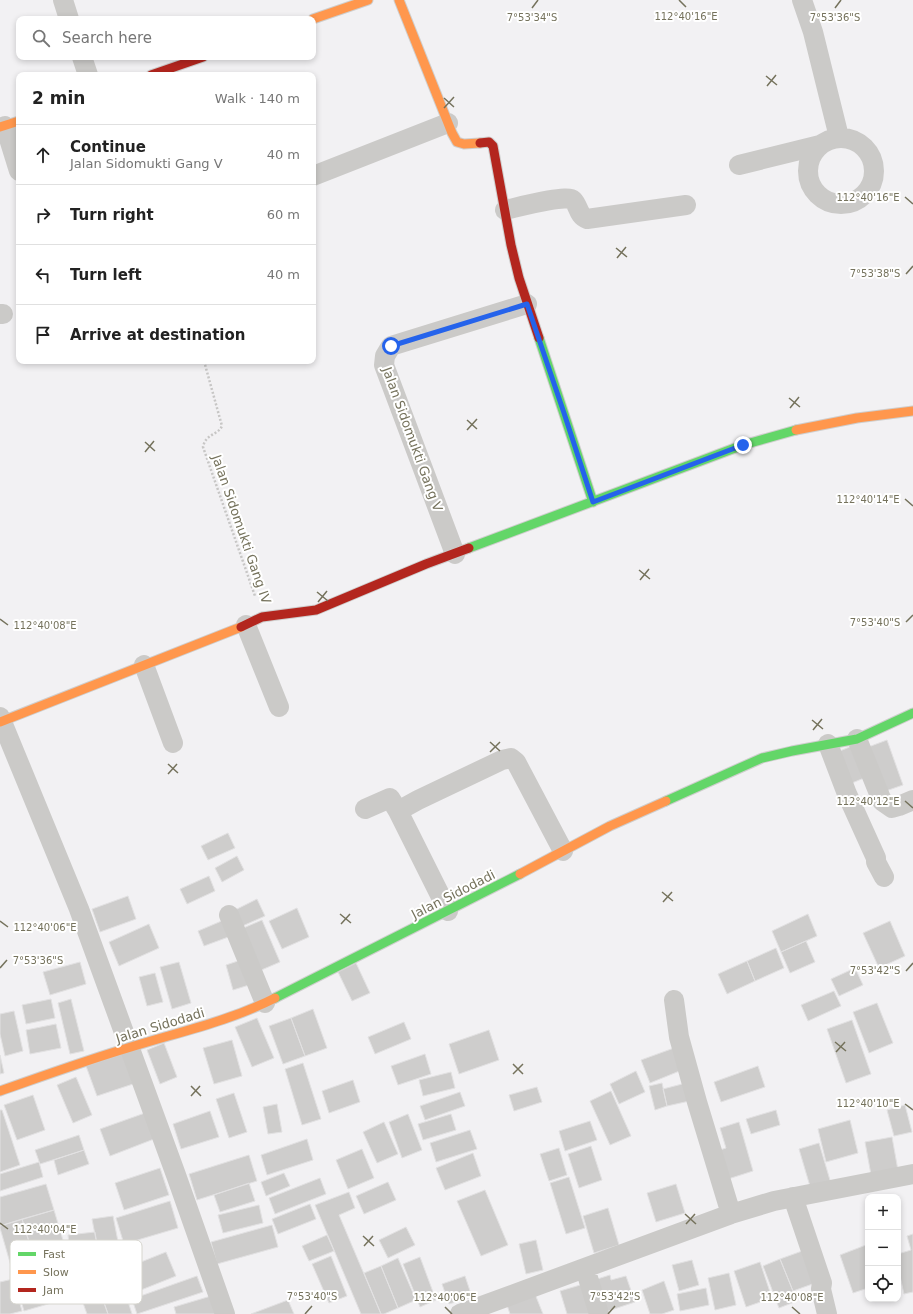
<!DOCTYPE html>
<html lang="en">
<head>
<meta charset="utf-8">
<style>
  :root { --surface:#fff; --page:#f6f6f6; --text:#222; --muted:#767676; --line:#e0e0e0 }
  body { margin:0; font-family:"DejaVu Sans",sans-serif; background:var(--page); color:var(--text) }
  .controls { position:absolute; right:12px; bottom:12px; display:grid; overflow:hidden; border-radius:8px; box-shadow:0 2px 6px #0003 }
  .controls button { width:36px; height:36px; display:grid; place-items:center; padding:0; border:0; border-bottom:1px solid var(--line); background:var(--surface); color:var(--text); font:20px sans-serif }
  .stop { position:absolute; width:12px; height:12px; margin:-9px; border:3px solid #2563eb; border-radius:50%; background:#fff }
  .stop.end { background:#2563eb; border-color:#fff; box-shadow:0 1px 4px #0008 }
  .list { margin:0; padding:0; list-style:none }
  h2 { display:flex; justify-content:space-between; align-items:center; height:52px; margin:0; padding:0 16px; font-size:17px }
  h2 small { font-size:13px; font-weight:400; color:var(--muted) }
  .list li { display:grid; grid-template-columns:26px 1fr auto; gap:12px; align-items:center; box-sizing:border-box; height:60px; padding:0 16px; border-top:1px solid var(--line) }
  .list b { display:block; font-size:15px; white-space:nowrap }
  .list p { margin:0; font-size:13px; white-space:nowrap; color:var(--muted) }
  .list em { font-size:13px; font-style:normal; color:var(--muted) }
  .icon { flex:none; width:22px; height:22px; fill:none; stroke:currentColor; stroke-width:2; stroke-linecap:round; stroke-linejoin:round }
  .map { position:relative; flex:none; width:913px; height:1314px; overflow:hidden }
  .search { position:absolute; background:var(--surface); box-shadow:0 2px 6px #0003; left:16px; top:16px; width:300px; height:44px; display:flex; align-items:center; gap:10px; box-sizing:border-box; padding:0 14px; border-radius:8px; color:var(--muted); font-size:15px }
  .panel { position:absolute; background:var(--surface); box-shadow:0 2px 6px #0003; left:16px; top:72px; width:300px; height:292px; border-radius:8px }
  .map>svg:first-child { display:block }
</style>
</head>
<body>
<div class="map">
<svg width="913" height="1314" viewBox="0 0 913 1314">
  <rect width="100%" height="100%" fill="#f2f1f3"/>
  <path fill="#cecdcc" stroke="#e2e1e2" d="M887,740L903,785L880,793L863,749Z
    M857,744L869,776L847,785L835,753Z
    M228,833L235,848L208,860L201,846Z
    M237,856L244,870L222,882L215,868Z
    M209,876L215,891L187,904L180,889Z
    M128,896L136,919L100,932L92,909Z
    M257,899L265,916L238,928L231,912Z
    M297,908L309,937L282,949L269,921Z
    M808,914L817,936L781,952L772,931Z
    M224,920L231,936L204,946L198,931Z
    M262,920L280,962L259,971L241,929Z
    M890,921L905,956L879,968L863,933Z
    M149,924L159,948L119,966L109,942Z
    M806,941L815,962L790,973L781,952Z
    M776,948L784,968L755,981L747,961Z
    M241,960L249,985L233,990L226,965Z
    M747,961L755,981L727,994L718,974Z
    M80,962L86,984L50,995L43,972Z
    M179,962L191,1003L172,1009L160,967Z
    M356,963L370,993L352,1001L338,972Z
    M855,968L863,985L839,996L831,979Z
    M155,973L163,1002L147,1006L139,977Z
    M834,991L841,1006L808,1021L801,1005Z
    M51,999L55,1018L26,1024L22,1005Z
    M71,999L84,1051L70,1054L58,1003Z
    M877,1003L893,1043L869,1053L853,1012Z
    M313,1009L327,1048L305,1056L291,1018Z
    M14,1011L23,1051L5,1056L0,1034V1014Z
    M257,1018L274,1058L252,1067L235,1027Z
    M291,1018L305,1056L283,1064L269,1026Z
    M852,1020L871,1074L846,1083L827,1029Z
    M404,1022L411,1039L375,1054L368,1037Z
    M56,1024L61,1048L30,1054L26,1030Z
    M489,1030L499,1060L459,1074L449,1044Z
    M232,1040L242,1076L214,1084L203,1048Z
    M164,1043L177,1077L160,1084L147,1050Z
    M674,1048L682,1070L650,1083L641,1060Z
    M123,1053L133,1084L97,1096L86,1066Z
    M425,1054L431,1074L398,1085L391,1066Z
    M0,1055L4,1073L0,1074Z
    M303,1063L321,1119L302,1125L285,1069Z
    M758,1066L765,1087L721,1102L714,1082Z
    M636,1071L645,1092L619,1104L610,1084Z
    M451,1072L455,1088L423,1096L419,1080Z
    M76,1077L92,1115L73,1123L57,1085Z
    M353,1080L360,1102L329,1113L322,1091Z
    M690,1082L694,1100L667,1106L663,1089Z
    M662,1083L667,1106L655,1110L649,1086Z
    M537,1087L542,1102L514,1111L509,1095Z
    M611,1091L631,1136L610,1145L590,1101Z
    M460,1092L465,1106L425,1120L420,1106Z
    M234,1093L247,1132L229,1138L216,1099Z
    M33,1095L45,1130L17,1140L4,1105Z
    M277,1104L282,1132L268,1134L263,1107Z
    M905,1105L912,1132L894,1136L887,1110Z
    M0,1110H2L20,1165L0,1172Z
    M776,1110L780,1125L751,1134L746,1119Z
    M210,1111L219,1137L181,1149L173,1124Z
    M145,1113L154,1139L110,1156L100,1129Z
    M408,1114L422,1150L402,1158L389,1122Z
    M451,1114L456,1130L423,1140L418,1124Z
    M850,1120L858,1153L826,1162L818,1129Z
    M590,1121L597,1140L565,1151L559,1131Z
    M384,1122L398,1154L377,1163L363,1132Z
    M739,1122L753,1171L725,1180L717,1151L726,1148L720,1128Z
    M470,1130L477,1149L436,1162L430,1143Z
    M79,1135L84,1150L40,1164L35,1150Z
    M892,1137L899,1176L872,1180L865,1142Z
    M307,1139L313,1160L267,1175L261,1155Z
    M819,1143L832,1187L812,1193L799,1149Z
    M591,1146L602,1180L579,1188L568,1154Z
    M559,1148L567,1175L549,1181L540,1154Z
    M362,1149L374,1178L348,1189L336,1160Z
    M84,1150L89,1164L58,1175L54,1160Z
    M473,1153L481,1176L445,1190L436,1168Z
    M249,1155L257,1181L197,1200L189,1174Z
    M39,1162L43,1177L0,1191V1174Z
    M160,1168L169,1195L124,1210L115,1183Z
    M284,1173L290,1186L266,1196L261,1182Z
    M569,1177L585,1228L566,1234L550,1183Z
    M320,1178L326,1194L275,1214L269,1198Z
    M388,1182L396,1200L364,1214L356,1196Z
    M249,1183L255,1201L220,1212L214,1195Z
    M46,1184L54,1210L0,1226V1197Z
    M676,1184L685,1213L656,1222L647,1193Z
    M485,1190L508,1245L481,1256L457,1201Z
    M349,1192L355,1208L339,1215L381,1314H361L315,1205Z
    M170,1201L178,1228L124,1244L116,1218Z
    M310,1204L316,1219L278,1234L272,1219Z
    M259,1205L263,1223L223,1233L218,1215Z
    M608,1208L619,1245L594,1253L583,1216Z
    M54,1210L79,1294L48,1304L22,1219Z
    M113,1216L122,1262L101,1266L92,1219Z
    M22,1219L48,1304L24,1311L0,1228V1226Z
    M272,1225L278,1247L217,1264L211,1242Z
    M406,1227L415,1245L388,1258L379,1240Z
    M95,1232L98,1250L70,1253L68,1235Z
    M913,1234V1292L904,1294L898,1267V1254L911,1250L907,1236Z
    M327,1235L334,1251L309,1261L302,1246Z
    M536,1240L543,1270L526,1274L519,1244Z
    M866,1245L868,1250V1288L853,1293L840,1255Z
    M805,1250L818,1282L793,1291L780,1259Z
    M166,1252L176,1276L136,1292L126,1268Z
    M331,1256L347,1296L329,1303L312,1264Z
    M420,1257L436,1300L420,1307L403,1264Z
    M398,1258L416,1300L398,1308L381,1266Z
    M780,1259L797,1301L779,1308L763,1266Z
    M692,1260L699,1285L679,1291L672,1265Z
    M760,1262L772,1298L746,1307L734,1271Z
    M381,1266L398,1308L384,1314H381L364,1273Z
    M729,1273L736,1305L715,1310L708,1278Z
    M610,1275L611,1280L626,1276L635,1302L602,1313L591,1281Z
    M197,1276L203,1292L137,1314L132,1299Z
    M465,1276L472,1297L449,1304L442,1284Z
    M13,1279L22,1311L10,1314H0V1282Z
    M664,1281L674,1310L662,1314H650L642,1290Z
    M587,1283L596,1314H567L560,1291Z
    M706,1288L709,1305L680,1311L677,1294Z
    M124,1289L132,1314H108L102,1297Z
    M535,1294L543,1314H510L507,1305Z
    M211,1296L216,1314H176L174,1307Z
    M102,1297L108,1314H87L83,1303Z
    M288,1300L294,1314H251Z"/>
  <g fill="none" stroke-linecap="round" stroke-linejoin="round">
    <defs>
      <path id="fast" d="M539,338L593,502
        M469,548L743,445L796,430
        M666,801L762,758L792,751L857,739L913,713
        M275,998L520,874"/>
      <path id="slow" d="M399,0L452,133L457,142L464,144L480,143
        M313,19L368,0
        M0,127L19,121
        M796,430L857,418L913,411
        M0,722L241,627
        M520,874L610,826L666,801
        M0,1091C43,1076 87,1060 131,1047C179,1032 230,1021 275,998"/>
      <path id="jam" d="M151,75L203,57
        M480,143L489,142L493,146L511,245L519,278L539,338
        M241,627L262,617L316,610L426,564L469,548"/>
    </defs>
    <use href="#fast" stroke="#cfcecd" stroke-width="11"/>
    <use href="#slow" stroke="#cfcecd" stroke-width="11"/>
    <use href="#jam" stroke="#cfcecd" stroke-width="11"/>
    <path stroke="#c7c6c5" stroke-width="2.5" stroke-dasharray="2 2" stroke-linecap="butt" d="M204,361L222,426C217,436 206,433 203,447L255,596"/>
    <path stroke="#cbcac8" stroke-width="20" d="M63,0L69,19
      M802,0L813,32L839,137
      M82,57L88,75
      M5,126L19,171
      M808 171a33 33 0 1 1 66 0a33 33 0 1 1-66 0Z
      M739,165L820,145
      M313,176L448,123
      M505,210C515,208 567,194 573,200C579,206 578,216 587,219L686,205
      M0,314H3
      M455,554L384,365L385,356L391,346L527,304
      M246,625L279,707
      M144,665L173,743
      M0,717L79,909L176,1175L225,1314
      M857,739L882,801L892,808L899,806L913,800
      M828,744L847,794L876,858V862L884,877
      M365,809L390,798L398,811
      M448,911L398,811L418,800L502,760L511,758L516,762L563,851
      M229,915L265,1003
      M674,1000L679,1037L697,1102L731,1214
      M793,1197L822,1283L821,1289L827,1314
      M585,1268L599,1314
      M460,1314L731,1214L774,1201L913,1174"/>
    <use href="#fast" stroke="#63d668" stroke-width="9"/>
    <use href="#slow" stroke="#ff974d" stroke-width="9"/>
    <use href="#jam" stroke="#b3261e" stroke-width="9"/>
  </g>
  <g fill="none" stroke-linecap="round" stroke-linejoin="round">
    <path stroke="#2563eb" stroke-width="5" d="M391,346L527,304L564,413L593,502L743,445"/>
  </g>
  <path fill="none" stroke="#75725c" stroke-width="1.5" d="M679,0L686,7M532,8L538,0M835,8L841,0M766,76L777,85M767,86L776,75M444,98L454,107M444,108L454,97M905,197L913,204M616,248L627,257M617,258L626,247M906,274L913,266M789,398L800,407M790,408L799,397M467,420L477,429M467,430L477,419M145,442L155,451M145,452L154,441M905,499L913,506M639,570L650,579M640,580L649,569M317,592L328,601M318,602L327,591M0,619L8,625M906,622L913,615M812,720L823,729M813,730L822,719M490,742L500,751M490,752L500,742M168,764L178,773M168,774L177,764M905,801L913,808M662,892L673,901M663,902L672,892M340,914L351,923M0,921L8,927M341,924L350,914M0,968L7,960M906,971L913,963M835,1042L846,1051M836,1052L845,1042M513,1064L523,1074M513,1074L523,1064M191,1086L201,1096M191,1096L200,1086M905,1104L913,1110M685,1214L696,1224M0,1223L8,1229M686,1224L695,1214M363,1236L374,1246M364,1246L373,1236M445,1307L452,1314M792,1307L800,1314M305,1314L312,1306M608,1314L615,1306"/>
  <g text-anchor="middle" stroke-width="4" stroke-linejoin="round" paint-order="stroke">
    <g font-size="13" fill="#75725c" stroke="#fff">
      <text transform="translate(413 439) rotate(70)" y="5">Jalan Sidomukti Gang V</text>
      <text transform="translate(242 529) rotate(71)" y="5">Jalan Sidomukti Gang IV</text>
      <text transform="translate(453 894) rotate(-27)" y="5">Jalan Sidodadi</text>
      <text transform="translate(160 1025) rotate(-17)" y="5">Jalan Sidodadi</text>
    </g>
  </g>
  <rect x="10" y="1240" width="132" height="64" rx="6" fill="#fff" stroke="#d6d5ce" stroke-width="1"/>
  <rect x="18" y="1252" width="18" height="4" fill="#63d668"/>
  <rect x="18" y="1270" width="18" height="4" fill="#ff974d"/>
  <rect x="18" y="1288" width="18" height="4" fill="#b3261e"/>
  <g font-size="11" fill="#75725c">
    <text x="43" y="1258">Fast</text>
    <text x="43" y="1276">Slow</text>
    <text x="43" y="1294">Jam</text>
  </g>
  <g font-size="10" text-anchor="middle" fill="#75725c" stroke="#fff" stroke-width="4" stroke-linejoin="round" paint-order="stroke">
    <text x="686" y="20">112°40'16"E</text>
    <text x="532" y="21">7°53'34"S</text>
    <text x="835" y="21">7°53'36"S</text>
    <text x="868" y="201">112°40'16"E</text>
    <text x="875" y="277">7°53'38"S</text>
    <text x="868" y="503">112°40'14"E</text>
    <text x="875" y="626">7°53'40"S</text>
    <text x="45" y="629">112°40'08"E</text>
    <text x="868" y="805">112°40'12"E</text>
    <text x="45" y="931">112°40'06"E</text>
    <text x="38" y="964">7°53'36"S</text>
    <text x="875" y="974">7°53'42"S</text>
    <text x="868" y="1107">112°40'10"E</text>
    <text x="45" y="1233">112°40'04"E</text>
    <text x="312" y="1300">7°53'40"S</text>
    <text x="615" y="1300">7°53'42"S</text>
    <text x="445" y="1301">112°40'06"E</text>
    <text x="792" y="1301">112°40'08"E</text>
  </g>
</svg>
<div class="controls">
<button>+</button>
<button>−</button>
<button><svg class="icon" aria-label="locate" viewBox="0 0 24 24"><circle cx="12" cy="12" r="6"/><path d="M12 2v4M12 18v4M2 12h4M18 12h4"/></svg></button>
</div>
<div class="stop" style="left:391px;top:346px"></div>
<div class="stop end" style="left:743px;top:445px"></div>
<div class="search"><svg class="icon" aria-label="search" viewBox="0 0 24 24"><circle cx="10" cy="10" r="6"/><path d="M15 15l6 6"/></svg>Search here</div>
<section class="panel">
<h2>2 min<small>Walk · 140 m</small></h2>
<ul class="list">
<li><svg class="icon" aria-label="ahead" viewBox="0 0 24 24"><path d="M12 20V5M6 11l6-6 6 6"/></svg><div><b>Continue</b><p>Jalan Sidomukti Gang V</p></div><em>40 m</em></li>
<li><svg class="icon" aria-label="right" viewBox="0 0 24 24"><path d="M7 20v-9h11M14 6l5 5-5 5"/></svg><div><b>Turn right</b></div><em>60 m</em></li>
<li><svg class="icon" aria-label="left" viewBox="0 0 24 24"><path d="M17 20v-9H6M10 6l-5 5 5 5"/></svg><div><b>Turn left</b></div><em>40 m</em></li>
<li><svg class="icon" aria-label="arrive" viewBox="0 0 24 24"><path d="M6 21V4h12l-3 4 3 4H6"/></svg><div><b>Arrive at destination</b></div></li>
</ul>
</section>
</div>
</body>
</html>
